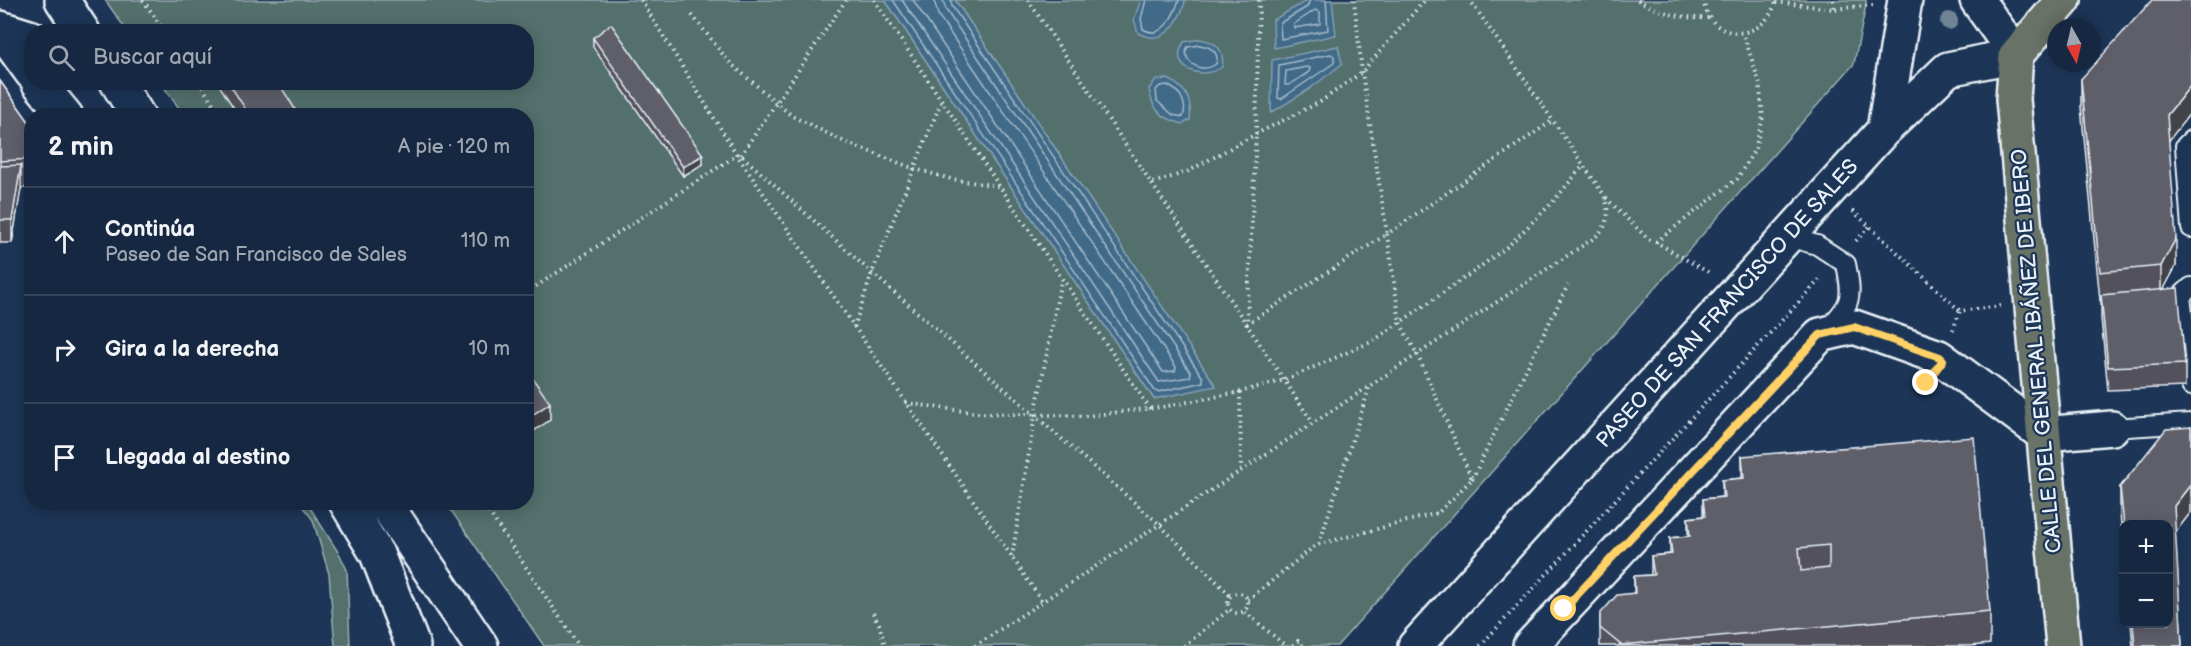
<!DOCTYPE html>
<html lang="es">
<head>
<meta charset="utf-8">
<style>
  :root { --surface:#162841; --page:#1f3048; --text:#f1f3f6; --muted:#9ea6b1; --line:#35445a }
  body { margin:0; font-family:"Balsamiq Sans",sans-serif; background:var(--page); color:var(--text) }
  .controls { position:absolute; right:18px; bottom:18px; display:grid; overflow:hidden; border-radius:12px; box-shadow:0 3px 15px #0003 }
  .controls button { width:54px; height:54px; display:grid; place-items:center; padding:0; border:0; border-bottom:2px solid var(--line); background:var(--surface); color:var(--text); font:30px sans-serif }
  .compass { position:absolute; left:2047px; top:18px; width:54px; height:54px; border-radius:50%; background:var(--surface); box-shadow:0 3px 15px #0003; rotate:172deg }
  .stop { position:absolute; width:18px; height:18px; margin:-14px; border:4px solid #ffd166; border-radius:50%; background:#fff }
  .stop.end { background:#ffd166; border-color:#fff; box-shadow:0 2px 6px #0008 }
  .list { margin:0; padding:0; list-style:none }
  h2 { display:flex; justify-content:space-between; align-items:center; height:78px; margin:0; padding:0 24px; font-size:26px }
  h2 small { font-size:20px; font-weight:400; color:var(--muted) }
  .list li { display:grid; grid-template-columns:39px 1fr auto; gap:18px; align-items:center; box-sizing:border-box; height:108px; padding:0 24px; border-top:2px solid var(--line) }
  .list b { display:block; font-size:22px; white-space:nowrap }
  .list p { margin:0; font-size:20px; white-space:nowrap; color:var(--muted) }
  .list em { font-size:20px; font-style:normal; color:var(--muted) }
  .icon { flex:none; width:33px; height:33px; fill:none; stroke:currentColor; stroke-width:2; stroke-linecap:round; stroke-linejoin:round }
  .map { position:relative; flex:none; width:2191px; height:646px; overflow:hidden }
  .search { position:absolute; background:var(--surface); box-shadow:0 3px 15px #0003; left:24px; top:24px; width:510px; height:66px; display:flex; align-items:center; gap:15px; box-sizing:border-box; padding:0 21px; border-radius:24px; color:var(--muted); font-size:22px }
  .panel { position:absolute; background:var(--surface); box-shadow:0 3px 15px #0003; left:24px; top:108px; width:510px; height:402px; border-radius:24px }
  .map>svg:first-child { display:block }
</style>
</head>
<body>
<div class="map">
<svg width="2191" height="646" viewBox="0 0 2191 646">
  <rect width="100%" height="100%" fill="#1d3557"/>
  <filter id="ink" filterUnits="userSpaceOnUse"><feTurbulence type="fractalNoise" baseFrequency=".0167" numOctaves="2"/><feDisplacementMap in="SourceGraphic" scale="12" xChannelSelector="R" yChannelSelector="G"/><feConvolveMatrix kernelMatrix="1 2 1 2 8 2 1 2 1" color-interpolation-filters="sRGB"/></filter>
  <g filter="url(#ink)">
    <path fill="#536f6d" stroke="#9eb0b2" stroke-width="1.5" d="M105,0H885L1154,399L1215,385L955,0H1866V5L1854,64L1337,646H544L446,503L526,502V116L184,115L161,83L526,82V32L127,31Z
      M300,503H307L340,555L347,570L350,646H335L329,574L313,520Z"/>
    <path fill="#406a88" stroke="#83a0b5" stroke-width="1.5" d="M885,0H955L1216,386L1154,399Z
      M1141,0H1185V2C1178,24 1164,47 1138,33L1134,19Z
      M1308,0H1332L1336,35L1274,48L1273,20Z
      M1199,39C1216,41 1225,50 1222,67C1202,81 1167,69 1184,42Z
      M1338,46L1342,64L1308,90L1271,113L1272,60Z
      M1168,79C1187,89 1192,99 1190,120L1183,124C1161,118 1152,110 1149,89L1156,80Z"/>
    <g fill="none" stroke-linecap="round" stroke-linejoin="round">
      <path stroke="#a5bbcb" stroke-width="1.5" d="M893,0L1155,391L1158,392L1203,382V378L952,6L951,0
        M902,0L1159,382L1190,377L1191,373L946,10L943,0
        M913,0L1163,372L1175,371L1176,367L938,15L934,0
        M1146,0L1141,19L1143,29C1162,41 1174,15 1179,0
        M1310,0L1307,7L1280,23L1281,39L1328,30L1326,0
        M1315,10L1320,12V24L1294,28V24Z
        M1199,45C1210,46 1220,52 1216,64C1203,73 1186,66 1186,50L1188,47Z
        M1331,54L1334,56V63L1281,99L1278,98L1279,65Z
        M1307,67L1310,68L1309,72L1289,85H1285L1286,71Z
        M1167,85C1180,91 1188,103 1183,117L1173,115L1157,101L1156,90L1160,86Z"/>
      <defs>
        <path id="lane" d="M2191,140L2185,146L2191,228
          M1788,237L1817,245L1846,264C1853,299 1852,304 1826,330
          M2191,287L2181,296L2191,386
          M2112,428L2191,423"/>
        <path id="street" d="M0,28L32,38
          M1884,130L1905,0
          M1415,646L1884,130L1948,69L2016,55
          M1530,646L1820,335L1854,327L1939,357L2043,434L2112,428"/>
        <path id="secondary" d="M62,0L83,32
          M1977,0L2016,55
          M0,29L32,73
          M38,82L66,116
          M117,82L138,116
          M346,502L377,554L413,646
          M384,502L481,646"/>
        <path id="primary" d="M2063,646L2013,99L2016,55L2064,0"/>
      </defs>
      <use href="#lane" stroke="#e8f1f8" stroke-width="22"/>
      <use href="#street" stroke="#e8f1f8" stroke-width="38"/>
      <use href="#secondary" stroke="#e8f1f8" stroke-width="38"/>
      <use href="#primary" stroke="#e8f1f8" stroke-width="38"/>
      <path stroke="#e8f1f8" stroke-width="4" stroke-dasharray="1.5 4.5" stroke-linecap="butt" d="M143,0L165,32
        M641,0L737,155L1042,601
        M874,0L1150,409
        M1028,0L1313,423
        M1259,0L1256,134L1247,324L1387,234L1362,72L1354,0
        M1638,0C1661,14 1684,19 1710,18
        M1703,0C1711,44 1764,43 1776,1
        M1833,0L1834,9
        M1776,2L1834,9L1873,5
        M692,15L729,62L792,116L847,143L915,169L951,179L998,186
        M199,82L221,116
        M741,155L846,0
        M1153,183L1187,172L1256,134L1320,102L1362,72L1425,0
        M1606,198L1648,239L1656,242L1711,274
        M1853,211L1960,311
        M1856,241L1870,226
        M1656,242L1737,179L1755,149L1763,117L1759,81L1743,33
        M526,293L737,155H741L872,273L1159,524L1231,596
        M854,327L872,273L941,102
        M1953,330L1960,311L2001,306
        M1240,392L1241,469
        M906,403L977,413L1087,416L1162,407L1240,392L1285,380L1373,341L1476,270L1508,246L1552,203L1583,166
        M1472,479L1568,285
        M482,502L579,646
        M1319,544L1370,385
        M1012,557L1035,415L1061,280
        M1228 603a10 10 0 1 1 20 0a10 10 0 1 1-20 0Z
        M1248,600L1316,545L1438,513L1472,479L1417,354L1400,323L1387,234L1552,121
        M1245,612L1286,646
        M873,613L879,624L885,646
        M975,646L1591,240C1608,229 1611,214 1604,195L1470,0
        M1184,646L1230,609
        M1293,646L1298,641L1303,646
        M1480,646L1822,277"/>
      <use href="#lane" stroke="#1d3557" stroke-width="18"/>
      <use href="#street" stroke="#1d3557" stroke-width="33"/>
      <use href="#secondary" stroke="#1d3557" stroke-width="33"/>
      <use href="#primary" stroke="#697266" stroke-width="33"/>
    </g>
    <circle fill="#708495" cx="1949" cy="21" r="9"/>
    <path fill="#52515b" stroke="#e8f1f8" stroke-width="1.5" d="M2191,0V112L2168,140L2176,266L2163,290L2185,364V387L2108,390L2101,318V299L2100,300L2081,107V79Z
      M593,38L703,164L683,176L593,47Z
      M0,81L32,126V187L21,188L12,243H0Z
      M217,82H278L295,116H239Z
      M2191,427V512L2175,532L2182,646H2133L2131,624H2169L2124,525V550L2120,515V487Z
      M1742,456L1990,611V644L1971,646H1600V614L1634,593V576L1651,575V556L1670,554V538L1688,536V518L1703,516V499L1722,497V480L1742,478Z"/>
    <path fill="#42424a" stroke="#e8f1f8" stroke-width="1.5" d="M2191,85V112L2167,143V115Z
      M703,155V164L683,176V167Z
      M21,165V188L12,243V220Z
      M2176,238V266L2161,294V266Z
      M550,403V420L526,436V419Z
      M2191,484V512L2174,534V506Z"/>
    <path fill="#5f5e6a" stroke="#e8f1f8" stroke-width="1.5" fill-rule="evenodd" d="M2152,0H2191V85L2167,115L2176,238L2161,266L2100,272L2081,79Z
      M611,24L703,155L683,167L593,38Z
      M0,81L32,126V159L0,161Z
      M228,82H278L295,109L294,116H250Z
      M21,165L12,220H0V166Z
      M2178,288L2185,364L2108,367L2101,295Z
      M533,379L550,403L526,419V383Z
      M2191,427V484L2174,506L2182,646H2135L2133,624H2169V525H2124L2120,487L2166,429Z
      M1974,437L1990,611L1621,645L1600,628V614L1617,595L1635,593L1634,576L1654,575L1651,556L1672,554L1670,538L1690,536L1688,518L1705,516L1703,499L1724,497L1722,480L1744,478L1742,456ZM1829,545V568L1801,571L1799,548Z"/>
  </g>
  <g fill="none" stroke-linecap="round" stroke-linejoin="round" filter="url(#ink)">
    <path stroke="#ffd166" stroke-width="8" d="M1564,609L1820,335L1854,327L1940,357L1943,360L1926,383"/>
  </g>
  <g text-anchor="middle" stroke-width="4.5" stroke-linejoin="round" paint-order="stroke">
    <g font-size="21" fill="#e8f1f8" stroke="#1d3557">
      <text transform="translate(1727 303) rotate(-48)" y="7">PASEO DE SAN FRANCISCO DE SALES</text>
      <text transform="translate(2036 351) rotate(-95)" y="7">CALLE DEL GENERAL IBÁÑEZ DE IBERO</text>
    </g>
  </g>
</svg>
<div class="controls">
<button>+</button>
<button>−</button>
</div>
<svg class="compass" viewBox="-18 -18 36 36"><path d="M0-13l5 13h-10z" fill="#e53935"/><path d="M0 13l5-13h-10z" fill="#9ea6b1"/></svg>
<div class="stop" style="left:1564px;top:609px"></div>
<div class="stop end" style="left:1926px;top:383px"></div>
<div class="search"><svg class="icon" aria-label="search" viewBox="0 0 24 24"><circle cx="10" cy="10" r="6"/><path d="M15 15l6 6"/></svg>Buscar aquí</div>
<section class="panel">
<h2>2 min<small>A pie · 120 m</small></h2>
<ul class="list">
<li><svg class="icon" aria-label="ahead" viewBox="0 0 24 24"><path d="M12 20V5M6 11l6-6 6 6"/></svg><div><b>Continúa</b><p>Paseo de San Francisco de Sales</p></div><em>110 m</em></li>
<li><svg class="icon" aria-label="right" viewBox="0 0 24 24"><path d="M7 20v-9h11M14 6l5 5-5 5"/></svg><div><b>Gira a la derecha</b></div><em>10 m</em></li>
<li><svg class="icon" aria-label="arrive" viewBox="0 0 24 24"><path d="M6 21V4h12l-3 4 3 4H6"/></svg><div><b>Llegada al destino</b></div></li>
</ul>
</section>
</div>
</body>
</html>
